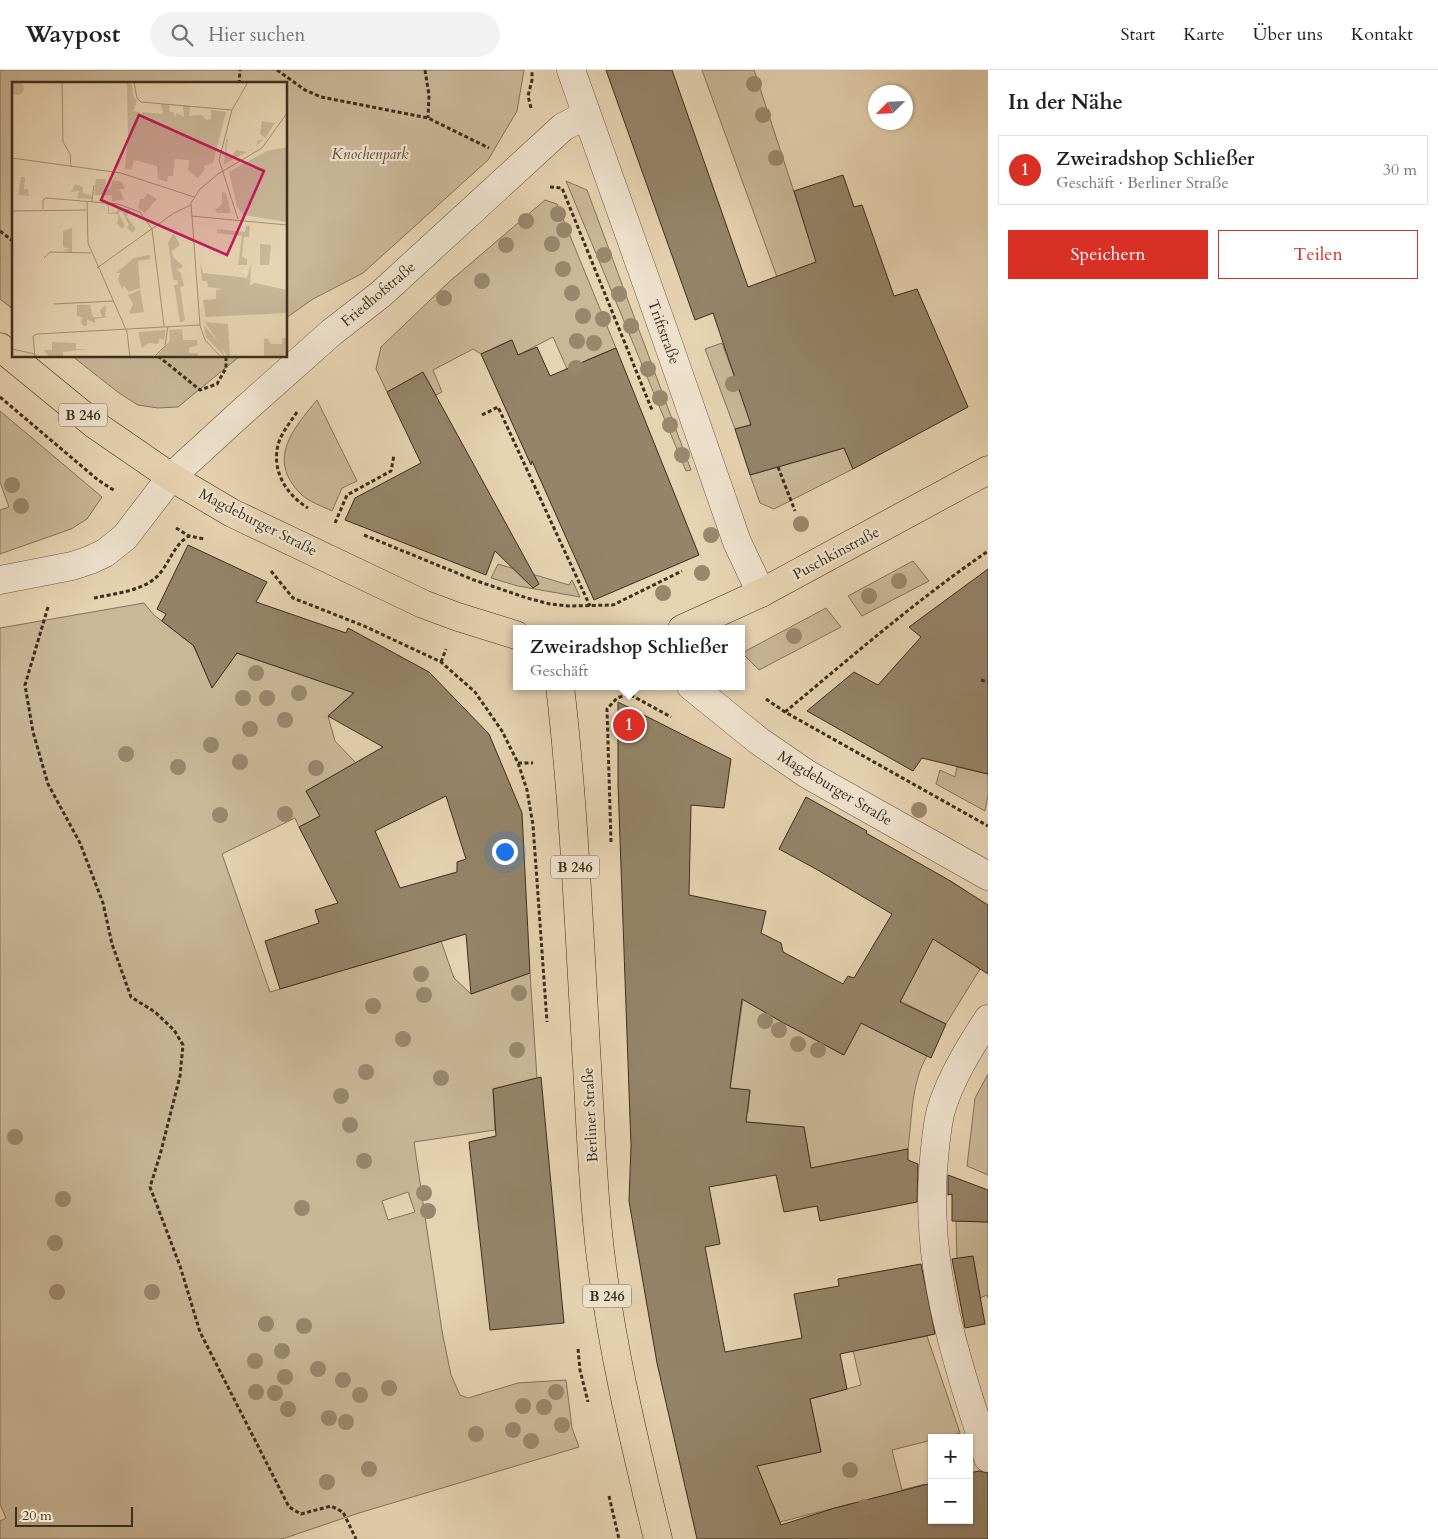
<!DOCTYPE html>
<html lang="de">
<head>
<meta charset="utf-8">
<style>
  :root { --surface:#fff; --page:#f2f2f2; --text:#202124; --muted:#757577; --line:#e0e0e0; --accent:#d93025 }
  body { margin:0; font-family:Cardo,serif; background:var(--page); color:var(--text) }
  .controls { position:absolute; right:15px; bottom:15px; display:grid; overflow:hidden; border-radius:0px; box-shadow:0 1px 4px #0004 }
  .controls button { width:45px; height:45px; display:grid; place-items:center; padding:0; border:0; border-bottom:1px solid var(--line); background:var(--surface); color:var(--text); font:25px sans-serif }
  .compass { position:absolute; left:868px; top:15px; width:45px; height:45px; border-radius:50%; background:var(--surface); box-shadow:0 1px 4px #0004; rotate:246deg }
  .scale { position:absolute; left:15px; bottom:12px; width:118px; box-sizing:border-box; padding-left:5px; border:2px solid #3e2e1a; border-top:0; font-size:14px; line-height:18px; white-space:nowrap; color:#3e2e1a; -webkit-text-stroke:4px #efe2cd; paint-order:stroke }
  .you { position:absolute; left:504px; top:781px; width:18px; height:18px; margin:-12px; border:4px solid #fff; border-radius:50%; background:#1a73e8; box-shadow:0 0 0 8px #1a73e833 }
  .badge { display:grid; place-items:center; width:32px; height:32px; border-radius:50%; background:var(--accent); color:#fff; font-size:16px; font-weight:700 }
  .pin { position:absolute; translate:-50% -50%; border:2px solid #fff; box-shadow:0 1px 5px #0006 }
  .popup { position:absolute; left:513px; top:555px; width:232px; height:65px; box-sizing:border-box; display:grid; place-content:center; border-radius:0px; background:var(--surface); filter:drop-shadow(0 1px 4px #0005); font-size:16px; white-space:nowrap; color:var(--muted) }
  .popup b { font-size:19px; color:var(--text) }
  .popup::after { content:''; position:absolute; left:50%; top:100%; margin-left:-10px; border:10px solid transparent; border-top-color:var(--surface) }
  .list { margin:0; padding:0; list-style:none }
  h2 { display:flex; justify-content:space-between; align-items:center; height:65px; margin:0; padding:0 20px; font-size:21px }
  h2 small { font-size:16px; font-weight:400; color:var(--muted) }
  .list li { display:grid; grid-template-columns:32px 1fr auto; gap:15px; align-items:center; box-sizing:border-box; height:70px; margin:0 10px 10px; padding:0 10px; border:1px solid var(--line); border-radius:0px }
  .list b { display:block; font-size:19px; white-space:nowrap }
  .list p { margin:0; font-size:16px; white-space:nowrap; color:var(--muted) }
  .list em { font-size:16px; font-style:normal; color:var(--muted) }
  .actions { display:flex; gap:10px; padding:15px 20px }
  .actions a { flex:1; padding:11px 0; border:1px solid var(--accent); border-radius:0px; text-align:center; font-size:18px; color:var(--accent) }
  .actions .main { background:var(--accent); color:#fff }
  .icon { flex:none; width:28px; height:28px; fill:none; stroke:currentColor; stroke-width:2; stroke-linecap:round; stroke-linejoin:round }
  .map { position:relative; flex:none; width:988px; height:1469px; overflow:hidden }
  header { display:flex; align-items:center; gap:30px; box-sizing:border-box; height:70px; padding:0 25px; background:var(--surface); border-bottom:1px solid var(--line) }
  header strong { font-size:24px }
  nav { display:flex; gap:28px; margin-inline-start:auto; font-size:18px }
  .search { width:350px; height:45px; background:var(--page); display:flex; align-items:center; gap:12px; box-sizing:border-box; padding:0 18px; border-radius:28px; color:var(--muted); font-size:19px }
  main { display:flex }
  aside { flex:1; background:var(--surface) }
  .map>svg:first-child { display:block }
</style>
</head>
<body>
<header>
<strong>Waypost</strong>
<div class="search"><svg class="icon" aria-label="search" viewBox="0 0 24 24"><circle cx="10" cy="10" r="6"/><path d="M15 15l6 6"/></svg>Hier suchen</div>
<nav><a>Start</a><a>Karte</a><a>Über uns</a><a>Kontakt</a></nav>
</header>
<main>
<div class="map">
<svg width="988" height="1469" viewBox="0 0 988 1469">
  <rect width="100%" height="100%" fill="#e6d3b2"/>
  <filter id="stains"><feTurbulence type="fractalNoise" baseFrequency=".004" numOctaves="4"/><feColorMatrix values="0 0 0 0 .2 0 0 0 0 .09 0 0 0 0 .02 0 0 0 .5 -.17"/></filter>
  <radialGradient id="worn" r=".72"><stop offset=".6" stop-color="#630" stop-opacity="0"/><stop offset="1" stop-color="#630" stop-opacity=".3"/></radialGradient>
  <path fill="#c9b798" stroke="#847259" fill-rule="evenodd" d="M0,0H524L517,41L488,90L363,203L313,229L286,248V14H14V240L0,229Z
    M702,0H754L817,192L777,207Z
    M566,111L587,120L691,400L686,401Z
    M545,130L557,134L616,278L587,290L595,308L575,317L553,267L518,285L511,270L481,284L473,279L433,300L442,322L436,325L423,303L387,322L376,299L381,277L450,211Z
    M722,273L737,313L810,288L825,333L735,359L705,279Z
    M72,286H240L178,337L158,338L138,335L119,323Z
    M317,330L357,411L342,418L332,441C322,436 309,432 301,424C266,390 293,359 317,330Z
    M0,341L102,427L87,449L71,459L0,484V440L9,437L0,412Z
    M844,378L853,399L774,439L760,433L750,405Z
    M913,491L929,511L862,546L848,526Z
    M498,494L569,515L572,510L580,527L518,516L491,508Z
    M144,533L154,545L193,575L212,617L237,583L354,622L328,646L335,671L356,693L306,721L320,746L299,757L295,748L222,784L270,922L441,871L454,908L471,924L530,903L537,1008L493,1019L495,1060L414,1072L442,1261L451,1305L460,1325L468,1328L518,1313L566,1310L572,1358L579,1377L359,1443L282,1469H0V1451L6,1448L0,1434V558ZM408,1122L415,1142L388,1150L382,1131Z
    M826,538L841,557L759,600L742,583Z
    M957,697L988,704V725L985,741L936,714L940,700L955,707Z
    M949,810L966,821L935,870L980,899L946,954L879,920Z
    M743,929L843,985L861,953L927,986C911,1013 912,1049 908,1079L811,1098L804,1057L727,1050L748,1042L750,1021L730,1018Z
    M988,1004V1105L967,1096L975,1028Z
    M956,1151L988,1152V1228L987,1225L980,1228L974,1191L957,1190Z
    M927,1266L960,1363L941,1368H932V1370L892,1380L902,1420L925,1414L932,1433L865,1469L854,1433L780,1452L773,1434L751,1440L738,1345L821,1382L810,1329L861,1315L853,1280Z"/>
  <path fill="#958469" stroke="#3e2e1a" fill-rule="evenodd" d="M606,0H672L748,217L816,192L794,121L843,105L854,137L862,135L894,226L917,219L968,337L853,399L844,378L750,405L735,359L751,355L713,243L695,250Z
    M512,270L518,285L537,277L550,306L616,278L699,485L594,530L532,391L531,395L481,284Z
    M423,302L539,514L533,518L495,481L486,505L345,450L355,428L421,393L387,322Z
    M188,475L267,512L256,532L346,563L348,558L429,602L489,664L522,743L530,903L471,924L466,864L280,919L265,871L319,853L315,840L338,833L299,757L320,746L306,721L383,677L328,646L354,623L237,583L212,618L194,576L162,551L166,544L157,539ZM446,726L466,789L457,792V802L400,818L375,761Z
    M988,499V704L922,688L913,701L807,641L854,602L878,615L921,567L909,557Z
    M618,632L731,689L724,738L691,735L689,825L766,841L761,863L781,873L783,882L843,914L848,906L854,908L892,844L816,799L779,779L806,727L867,761L866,763L947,809L988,835V904L933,869L900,932L946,954L931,988L861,953L844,985L780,951L742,929L730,1018L750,1020L746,1052L804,1057L811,1098L908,1079V1090L918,1094L917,1132L820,1151L817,1136L784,1142L776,1105L709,1117L720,1174L705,1177L725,1282L802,1268L794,1224L839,1216L838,1209L921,1194L935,1264L840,1284L847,1319L810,1329L821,1382L757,1396L781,1455L835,1438L932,1413V1450H969V1403L979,1401L988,1403V1469H697L657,1293L629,1131L631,1076L618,713Z
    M541,1007L564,1253L490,1260L469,1072L496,1066L493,1019Z
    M948,1105L988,1120V1152L952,1151V1124L948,1125Z
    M973,1186L985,1254L965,1258L952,1189Z"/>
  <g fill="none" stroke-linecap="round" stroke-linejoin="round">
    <defs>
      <path id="minor" d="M571,0L669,276L737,472L761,523
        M0,510L72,496L90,490L105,483L125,467L171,407L242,342L332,262L381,224L563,57L586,45
        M691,616L759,671L807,704L988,806
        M988,949C970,977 951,1007 941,1040C936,1059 935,1080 933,1100C926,1202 957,1292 988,1388"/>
      <path id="major" d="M0,277L94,354L171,407L232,443L423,534L458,547L516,565
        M682,559L761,523L988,400
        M560,616C574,736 579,858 586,978C590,1043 592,1108 599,1172C610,1272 634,1371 658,1469"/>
    </defs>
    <use href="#minor" stroke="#685740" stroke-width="29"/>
    <use href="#major" stroke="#3e2e1a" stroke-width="29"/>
    <path stroke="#3e2e1a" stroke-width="3" stroke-dasharray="4 2.5" stroke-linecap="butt" d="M277,0L305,20L321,27L428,48L489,78
      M425,0L429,25L428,48
      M239,14L240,0
      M531,38L528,26L532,10V0
      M550,117L562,118L652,340
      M0,161L14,172
      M158,286L200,320L217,314L226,298V286
      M0,327L98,410L115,421
      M297,342C291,351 284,360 280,369C269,397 285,424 308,438
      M482,345L498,337L590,536
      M778,397L795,441
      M335,453L347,425L391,401L394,385
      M176,458L189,466
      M364,465L474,510L527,528L550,534L569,536L613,535L682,501
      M271,501L293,528L364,556L441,592L475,622L502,661L518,693L527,720L533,755L547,952
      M94,528C116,523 147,521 161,502C171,489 175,474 189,466L205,469
      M48,537L25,615L33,662L48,714L80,773L103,833L112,874L131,927L155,942L174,960L183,975L180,1006L160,1085L150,1117L180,1196L200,1262L289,1437L301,1444L331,1436L343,1442L356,1469
      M441,592L446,579
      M981,610L988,612
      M766,629L785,642L988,756
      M785,642C851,587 917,530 988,481
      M518,693H533
      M611,772L607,639L617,628L629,624L671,647
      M578,1279L580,1300L588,1332
      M609,1426L619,1469"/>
    <use href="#minor" stroke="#efe2cd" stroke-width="28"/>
    <use href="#major" stroke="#e6d3b2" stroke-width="28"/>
  </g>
  <g fill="#99876c">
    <circle cx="754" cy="14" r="8"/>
    <circle cx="763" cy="45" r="8"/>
    <circle cx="776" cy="88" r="8"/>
    <circle cx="558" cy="144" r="8"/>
    <circle cx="526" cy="151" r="8"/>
    <circle cx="564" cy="160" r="8"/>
    <circle cx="552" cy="174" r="8"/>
    <circle cx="506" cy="175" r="8"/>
    <circle cx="604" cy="185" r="8"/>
    <circle cx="563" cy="199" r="8"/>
    <circle cx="482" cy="211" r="8"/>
    <circle cx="572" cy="223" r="8"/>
    <circle cx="619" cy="224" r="8"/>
    <circle cx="444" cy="228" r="8"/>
    <circle cx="583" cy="246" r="8"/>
    <circle cx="603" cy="249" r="8"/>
    <circle cx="631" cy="256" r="8"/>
    <circle cx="577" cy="271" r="8"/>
    <circle cx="594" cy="273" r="8"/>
    <circle cx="576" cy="298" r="8"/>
    <circle cx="648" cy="299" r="8"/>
    <circle cx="733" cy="314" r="8"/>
    <circle cx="660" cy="328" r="8"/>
    <circle cx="670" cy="355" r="8"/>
    <circle cx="682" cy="385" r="8"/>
    <circle cx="12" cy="415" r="8"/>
    <circle cx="21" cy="436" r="8"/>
    <circle cx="801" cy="454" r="8"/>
    <circle cx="711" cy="465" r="8"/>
    <circle cx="702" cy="503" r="8"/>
    <circle cx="899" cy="511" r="8"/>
    <circle cx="663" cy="523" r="8"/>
    <circle cx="869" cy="526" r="8"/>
    <circle cx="794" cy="566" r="8"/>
    <circle cx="256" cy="603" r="8"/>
    <circle cx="299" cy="623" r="8"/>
    <circle cx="243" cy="628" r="8"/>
    <circle cx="267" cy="628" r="8"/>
    <circle cx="285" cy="650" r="8"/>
    <circle cx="250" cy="659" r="8"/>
    <circle cx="211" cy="675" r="8"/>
    <circle cx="126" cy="684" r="8"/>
    <circle cx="240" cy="692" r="8"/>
    <circle cx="178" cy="697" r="8"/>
    <circle cx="316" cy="698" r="8"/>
    <circle cx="919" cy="740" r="8"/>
    <circle cx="285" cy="744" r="8"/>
    <circle cx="220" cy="745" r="8"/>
    <circle cx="421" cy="904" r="8"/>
    <circle cx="519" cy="923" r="8"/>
    <circle cx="424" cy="925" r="8"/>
    <circle cx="373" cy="936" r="8"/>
    <circle cx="765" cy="951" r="8"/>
    <circle cx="779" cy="960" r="8"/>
    <circle cx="403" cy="969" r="8"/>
    <circle cx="798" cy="974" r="8"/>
    <circle cx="517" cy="980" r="8"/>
    <circle cx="818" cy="980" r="8"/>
    <circle cx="366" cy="1002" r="8"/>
    <circle cx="441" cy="1008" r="8"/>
    <circle cx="341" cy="1026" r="8"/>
    <circle cx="350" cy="1055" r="8"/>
    <circle cx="15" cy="1067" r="8"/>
    <circle cx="364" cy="1091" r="8"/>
    <circle cx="424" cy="1123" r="8"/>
    <circle cx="63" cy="1129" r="8"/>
    <circle cx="302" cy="1138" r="8"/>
    <circle cx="428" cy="1141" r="8"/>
    <circle cx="55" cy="1173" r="8"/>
    <circle cx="57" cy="1222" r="8"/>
    <circle cx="152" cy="1222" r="8"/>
    <circle cx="266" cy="1254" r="8"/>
    <circle cx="304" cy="1256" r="8"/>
    <circle cx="282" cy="1281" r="8"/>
    <circle cx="255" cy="1291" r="8"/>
    <circle cx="318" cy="1299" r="8"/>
    <circle cx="285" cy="1307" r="8"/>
    <circle cx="343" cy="1310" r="8"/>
    <circle cx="389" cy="1318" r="8"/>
    <circle cx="256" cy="1322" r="8"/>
    <circle cx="556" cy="1322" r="8"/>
    <circle cx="275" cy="1323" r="8"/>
    <circle cx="360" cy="1325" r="8"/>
    <circle cx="523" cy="1336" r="8"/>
    <circle cx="544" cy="1337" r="8"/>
    <circle cx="288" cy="1339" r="8"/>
    <circle cx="329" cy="1348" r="8"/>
    <circle cx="346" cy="1352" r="8"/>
    <circle cx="562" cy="1355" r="8"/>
    <circle cx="513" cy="1360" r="8"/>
    <circle cx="476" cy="1364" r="8"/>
    <circle cx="531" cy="1371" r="8"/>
    <circle cx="369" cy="1399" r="8"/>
    <circle cx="850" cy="1400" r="8"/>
    <circle cx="327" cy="1412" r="8"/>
    <circle cx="865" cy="1437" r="8"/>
  </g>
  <g text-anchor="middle" stroke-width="4.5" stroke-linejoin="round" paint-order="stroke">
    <g fill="#efe2cd" stroke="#736450" stroke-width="1">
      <rect x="59" y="333.5" width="48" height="23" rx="4"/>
      <rect x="551" y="785.5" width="48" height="23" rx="4"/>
      <rect x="583" y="1214.5" width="48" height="23" rx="4"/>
    </g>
    <g font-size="14" font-weight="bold" fill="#3e2e1a">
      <text x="83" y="350">B 246</text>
      <text x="575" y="802">B 246</text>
      <text x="607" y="1231">B 246</text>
    </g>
    <g font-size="15" font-style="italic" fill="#5a4933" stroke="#efe2cd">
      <text x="370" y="89">Knochenpark</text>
    </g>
    <g font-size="15" fill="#3e2e1a" stroke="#efe2cd">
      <text transform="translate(378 224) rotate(-40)" y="5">Friedhofstraße</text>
      <text transform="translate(664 262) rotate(70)" y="5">Triftstraße</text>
      <text transform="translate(258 452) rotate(27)" y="5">Magdeburger Straße</text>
      <text transform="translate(836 483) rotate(-28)" y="5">Puschkinstraße</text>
      <text transform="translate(835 718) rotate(31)" y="5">Magdeburger Straße</text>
      <text transform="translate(590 1045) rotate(-93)" y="5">Berliner Straße</text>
    </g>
  </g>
  <g transform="translate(12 12)">
    <rect width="275" height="275" fill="#e6d3b2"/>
    <path d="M-2 6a7 7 0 1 1 14 0a7 7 0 1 1-14 0ZM115,0L120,3L121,14L125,19L121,29L127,30L129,35L130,30L151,32L149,22H157L158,30H162L163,35L165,31L172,35L171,23L178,25L177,34L190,33L194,38L199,37V28L214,30L201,81L192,84L193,87L186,96L176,88L177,78L163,77L161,94H156L155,100L146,97L145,84L122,78L119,88L113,86L116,56ZM250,39L263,41L253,56L248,52ZM214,57H219H216L214,73L220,74L224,68L235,70L244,64L246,58H251L239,68L212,82ZM275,65V140L232,133L225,125L217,90L255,69ZM9,95H13L12,107H16L17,114L6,113ZM84,97H94L93,107H98L101,98L110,100L113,107H104L108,108L112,118L100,119V113H82ZM63,102L71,105V111L79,113L80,117L65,116L67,109L59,110ZM210,110L214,111L219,131H205L203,128L210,122ZM135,111L145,117L133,131L126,126L128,117H132ZM97,122V131L104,130L108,124L109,127H118L115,135L124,147L120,151L115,145L117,143L110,130H106L113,144L110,147L104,140H106V132H96V124L93,123ZM234,144H238L237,155H232L230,175L235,177V183H226L230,154L205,151V147L233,150ZM60,146V171L51,168L58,167L51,165V149ZM162,151L168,163L160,169L161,175L170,183V186L164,187L169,191L172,204L168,205L173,238L168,241L162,203L166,202L165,198H161L156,160ZM248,162L259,163L257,183H248ZM138,173V177L126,179L128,206L117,210L111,203V208L106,198L108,191H104L122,176ZM188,180L191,191L235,196L239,182L238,203L243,201L275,208V231L194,235L191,218L204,217V208L210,207L196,205L195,199H190ZM128,208L132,230L117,232L121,222L116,213ZM65,223H78L81,235H90L88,228L94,223L93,234L96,235L83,237V241L75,238V244H72L69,242L70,235L65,234ZM193,240L216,242L218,275L215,274ZM192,243L209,264L213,275L194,255ZM170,247L171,258H185L186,263L177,266V271H186V275H144L158,258L157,248ZM154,248L152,258L148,256L146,262L137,261L130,266L126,250ZM255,256L259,262H270V256H275V275H237L252,274V257ZM40,260L64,261V267H75L51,270V275H37L32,268H40Z" fill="#c9b798"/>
    <path fill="none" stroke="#a39175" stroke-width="1" d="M50,0L51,60L58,72L59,85M122,0L125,16L129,20L220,28M0,76L109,91L182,115M75,119L76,161L115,250L118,275M80,119L82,103M31,127V118L34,116L106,122L128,130L140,147L152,244M0,129L74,128M179,134L275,143M226,137L207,78L220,28L236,0M32,176L38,170L79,171M85,186L162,131L179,123M42,222L102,219M0,267L23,272M23,275L21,254L25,252L188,243M142,275L153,264L156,244M209,275L193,258L188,243L179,121L188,107L206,92L250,66L275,31"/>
    <path fill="#c2185b" fill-opacity="0.15" stroke="#c2185b" stroke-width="2.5" d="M127,33L252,89L215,173L89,118Z"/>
    <rect width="275" height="275" fill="none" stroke="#3e2e1a" stroke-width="2.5"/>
  </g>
  <rect width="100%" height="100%" filter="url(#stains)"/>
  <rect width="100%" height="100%" fill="url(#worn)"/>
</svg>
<div class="controls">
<button>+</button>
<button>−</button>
</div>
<svg class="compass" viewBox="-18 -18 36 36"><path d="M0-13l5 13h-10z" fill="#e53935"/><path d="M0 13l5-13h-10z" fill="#757577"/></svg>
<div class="scale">20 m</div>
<div class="you"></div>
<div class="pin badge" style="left:629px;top:655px">1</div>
<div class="popup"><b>Zweiradshop Schließer</b>Geschäft</div>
</div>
<aside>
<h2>In der Nähe<small></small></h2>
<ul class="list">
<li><span class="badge">1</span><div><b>Zweiradshop Schließer</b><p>Geschäft · Berliner Straße</p></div><em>30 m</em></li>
</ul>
<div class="actions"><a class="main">Speichern</a><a>Teilen</a></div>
</aside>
</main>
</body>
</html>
